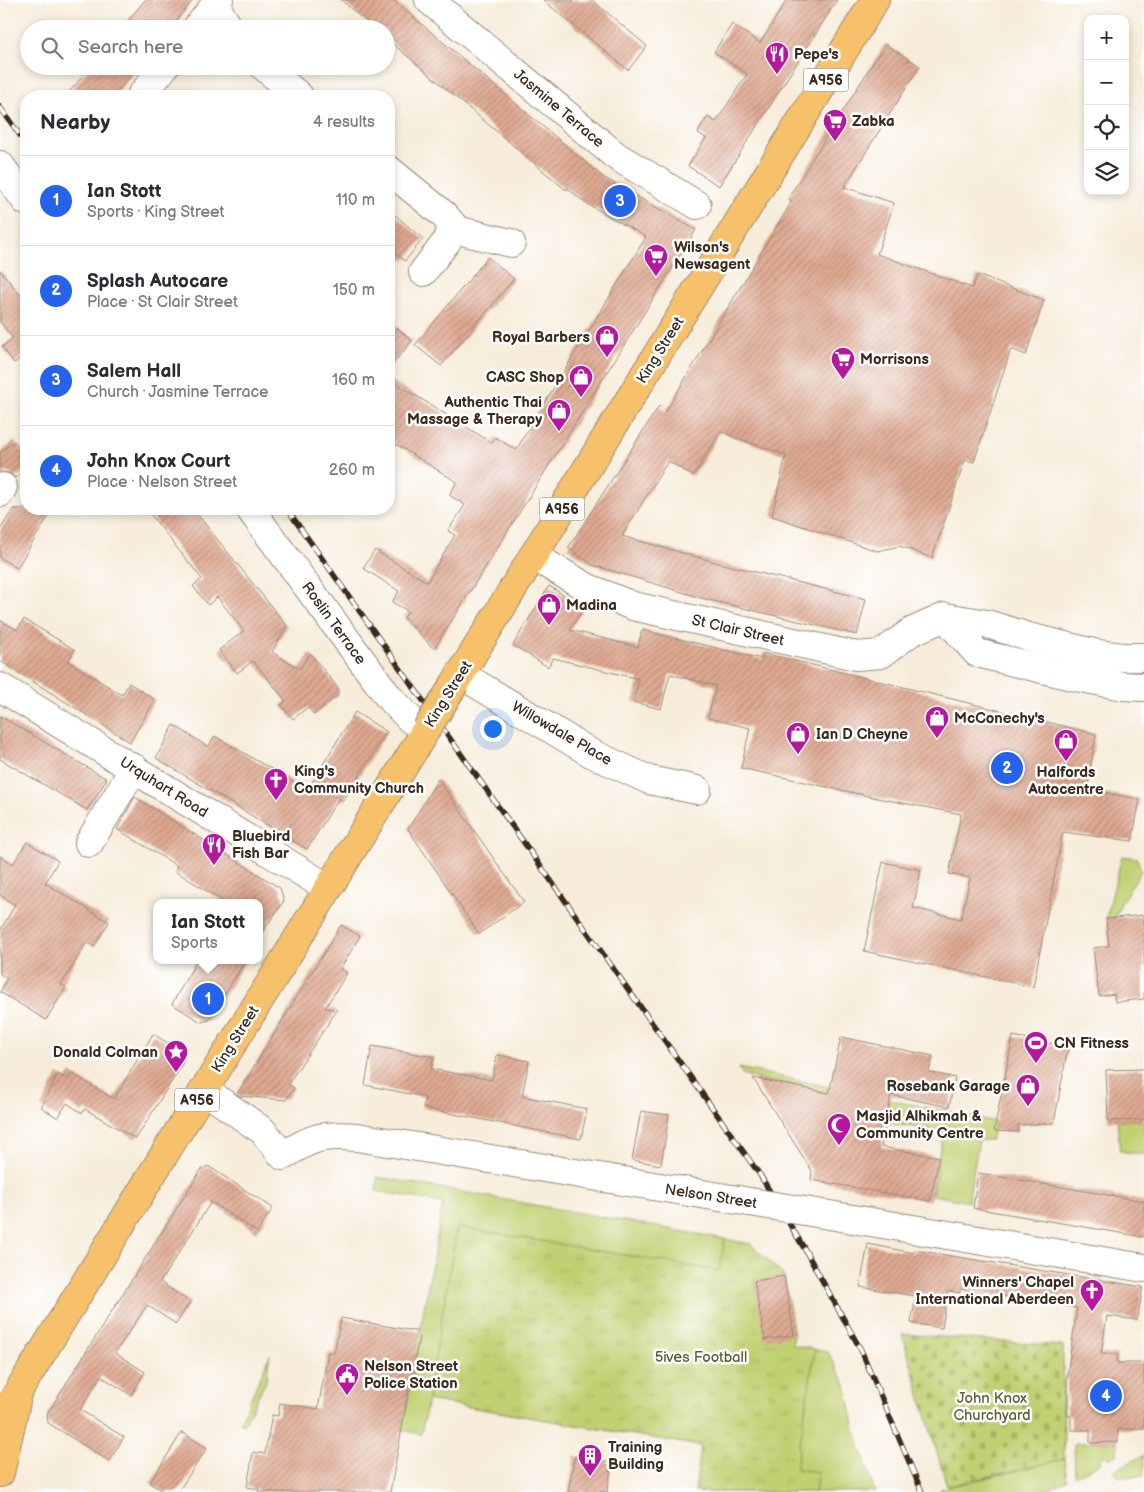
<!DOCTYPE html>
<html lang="en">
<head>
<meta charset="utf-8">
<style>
  :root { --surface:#fff; --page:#f2f2f3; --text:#2b2b33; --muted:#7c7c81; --line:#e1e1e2; --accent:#2563eb }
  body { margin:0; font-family:"Balsamiq Sans",sans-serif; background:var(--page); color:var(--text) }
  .controls { position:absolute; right:15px; top:15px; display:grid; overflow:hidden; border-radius:10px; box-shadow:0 2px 8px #0003 }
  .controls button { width:45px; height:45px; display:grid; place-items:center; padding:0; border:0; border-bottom:1px solid var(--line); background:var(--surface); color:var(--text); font:25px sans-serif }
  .you { position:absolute; left:492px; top:728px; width:18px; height:18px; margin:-12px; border:4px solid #fff; border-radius:50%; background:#1a73e8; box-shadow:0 0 0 8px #1a73e833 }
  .badge { display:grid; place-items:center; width:32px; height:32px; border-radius:50%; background:var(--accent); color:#fff; font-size:16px; font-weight:700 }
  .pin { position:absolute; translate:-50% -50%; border:2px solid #fff; box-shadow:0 1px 5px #0006 }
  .popup { position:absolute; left:153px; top:899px; width:110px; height:65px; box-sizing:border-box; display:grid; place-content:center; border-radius:10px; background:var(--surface); filter:drop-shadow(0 1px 4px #0005); font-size:16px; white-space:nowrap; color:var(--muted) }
  .popup b { font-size:19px; color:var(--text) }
  .popup::after { content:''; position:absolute; left:50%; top:100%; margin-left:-10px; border:10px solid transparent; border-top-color:var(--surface) }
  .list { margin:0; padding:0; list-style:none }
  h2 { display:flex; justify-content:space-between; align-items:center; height:65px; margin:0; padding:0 20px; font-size:21px }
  h2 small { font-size:16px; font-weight:400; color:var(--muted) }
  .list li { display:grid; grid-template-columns:32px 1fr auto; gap:15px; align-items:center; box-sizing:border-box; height:90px; padding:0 20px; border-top:1px solid var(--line) }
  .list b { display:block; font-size:19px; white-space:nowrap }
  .list p { margin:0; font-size:16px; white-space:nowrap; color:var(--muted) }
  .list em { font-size:16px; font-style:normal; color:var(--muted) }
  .icon { flex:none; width:28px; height:28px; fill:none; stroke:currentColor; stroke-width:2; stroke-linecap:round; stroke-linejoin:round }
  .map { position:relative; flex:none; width:1144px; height:1492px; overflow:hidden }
  .search { position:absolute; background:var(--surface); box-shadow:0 2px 8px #0003; left:20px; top:20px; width:375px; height:55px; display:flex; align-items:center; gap:12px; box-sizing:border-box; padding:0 18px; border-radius:28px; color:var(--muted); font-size:19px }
  .panel { position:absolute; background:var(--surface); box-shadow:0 2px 8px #0003; left:20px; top:90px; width:375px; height:425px; border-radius:20px }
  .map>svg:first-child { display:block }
</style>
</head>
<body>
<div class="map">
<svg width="1144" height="1492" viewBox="0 0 1144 1492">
  <defs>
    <pattern id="cemetery-stones" width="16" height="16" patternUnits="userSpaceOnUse" patternTransform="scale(1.25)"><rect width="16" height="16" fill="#c1d072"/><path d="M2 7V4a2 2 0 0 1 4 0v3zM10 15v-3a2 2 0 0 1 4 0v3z" fill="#a7b362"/></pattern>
    <pattern id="park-tufts" width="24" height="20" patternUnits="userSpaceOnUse" patternTransform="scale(1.25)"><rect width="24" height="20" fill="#c1d072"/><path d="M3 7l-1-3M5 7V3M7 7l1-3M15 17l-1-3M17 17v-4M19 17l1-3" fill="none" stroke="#a7b362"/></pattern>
    <pattern id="building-hatch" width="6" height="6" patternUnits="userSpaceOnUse" patternTransform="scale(1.25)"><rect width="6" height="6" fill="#dfa991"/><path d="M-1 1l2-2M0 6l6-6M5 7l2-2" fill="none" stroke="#b68a76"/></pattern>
  </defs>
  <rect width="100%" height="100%" fill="#fff"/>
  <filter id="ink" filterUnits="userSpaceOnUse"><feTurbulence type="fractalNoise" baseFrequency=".02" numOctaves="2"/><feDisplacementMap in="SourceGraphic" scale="10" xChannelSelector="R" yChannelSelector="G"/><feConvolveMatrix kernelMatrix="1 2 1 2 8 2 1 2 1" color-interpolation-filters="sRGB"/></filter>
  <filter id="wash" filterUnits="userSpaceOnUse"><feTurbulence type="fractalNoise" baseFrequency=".0096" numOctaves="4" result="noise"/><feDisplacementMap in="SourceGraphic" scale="20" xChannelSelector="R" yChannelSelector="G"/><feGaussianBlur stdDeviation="1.12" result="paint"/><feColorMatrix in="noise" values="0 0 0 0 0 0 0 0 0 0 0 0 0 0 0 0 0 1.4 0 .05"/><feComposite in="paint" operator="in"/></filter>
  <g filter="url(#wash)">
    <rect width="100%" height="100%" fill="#f6ecd9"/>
    <path fill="#c1d072" stroke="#7e7d48" d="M1122,856L1137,858L1141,871L1121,903L1115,918L1106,919Z
      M739,1068L996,1122L991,1140H979L968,1202L932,1195L943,1132L886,1122L889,1104L744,1076Z
      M1144,1120V1155L1120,1151L1117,1121Z
      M378,1177L725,1239L720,1271L568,1247L707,1447L428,1400L421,1434L402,1430L443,1203L376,1191Z
      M741,1337L828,1352L846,1385L855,1430L875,1492H695Z
      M270,1355L266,1381L244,1424L240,1422Z
      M1118,1442L1117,1454L1109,1459L1107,1455L1099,1459L1101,1463L1075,1476L1074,1443Z
      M1144,1455V1476L1119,1477L1113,1471Z
      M1064,1459L1067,1480L1042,1492H942L940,1489Z"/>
    <path fill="url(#cemetery-stones)" stroke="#7e7d48" d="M902,1334L1063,1346L1064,1459L947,1486Z"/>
    <path fill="url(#park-tufts)" stroke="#7e7d48" d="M457,1227L719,1271L725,1239L751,1244L784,1276L794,1335L792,1345L815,1349L796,1469L818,1472L815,1492H695L701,1446L428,1400Z"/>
    <g id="blocks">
      <path fill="url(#building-hatch)" d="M145,0H193L170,29H121Z
        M341,0H393L603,177L696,230L434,649L404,618L408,611L392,602L399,591L363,568L375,550L427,582L455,535L448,531L465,505L449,495L457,482L389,440V379L492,443L495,437L516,450L646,237L584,202L567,188L566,190L386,38V29H375Z
        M543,0H592L647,46L628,70Z
        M787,0H837L719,186L688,166L706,138L698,133L702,125L708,117L716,122L747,74L714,52L732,24L760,43Z
        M885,44L920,66L844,187L894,203L877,254L972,288L977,275L1044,300L1026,355L1011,349L974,462L965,460L932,558L900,546L877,551L772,516L786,455L736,438L721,431L693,476L668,461L622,536L715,562L866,599L857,635L705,599L593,565L568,548L659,406L666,411L792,201L788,198Z
        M91,66H139L114,96H66Z
        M389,210L423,239L405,261L389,248Z
        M488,257L514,279L441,366L415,345Z
        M0,270L26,302V354L14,363L2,347L13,338L0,322Z
        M389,321L412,341L389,368Z
        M14,441L26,456V469L15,478L10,473L0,472V453Z
        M13,509H53L17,568L0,558V530Z
        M146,509H193L287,626L272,652L300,669L310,653L338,688V695L314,715L308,707L293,719L281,705L286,701L253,661L237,673L219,650L244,631L217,597L208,605L193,586L202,579Z
        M549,586L584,608L570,630L638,647L642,630L762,659L763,653L1096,734L1087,790L1140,799L1132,841L1063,832L1033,987L864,951L883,862L921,870L913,908L961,919L970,878L949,874L961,814L882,799L741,768L750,728L708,718L716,686L670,674L661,709L633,702L639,679L553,658L548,667L513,645Z
        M24,619L75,650L68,661L122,695L129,683L155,700L130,742L0,661V620L17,630Z
        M355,712L387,732L343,801L339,798L307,849L156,758L174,725L208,747L215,736L307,790Z
        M0,716L107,779L87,810L0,759Z
        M438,779L524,902L479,934L408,829Z
        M135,797L280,888L284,901L259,937V903H226L175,871L177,866L117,829Z
        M27,842L58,861L45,883L109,922L94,947L87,942L61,985L66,987L46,1020L0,992L7,978L0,974V931L15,905L0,895V856L13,864Z
        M1144,915V999L1115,1002L1114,994L1099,996L1093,948L1109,946L1106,919Z
        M341,925L360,936L340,969L347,973L325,1008L337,1010L288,1084L294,1088L286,1100L239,1096L237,1094Z
        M197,960H246L209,1020L201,1022L172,1004Z
        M153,1034L181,1051L184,1061L136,1139L85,1109L82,1113L67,1103L58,1118L41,1107L58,1074L67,1079L71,1073L114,1099Z
        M1013,1036L1068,1047L1054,1123L1018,1125V1132L994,1131Z
        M841,1037L933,1056L929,1072L955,1078L949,1107L891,1095L881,1147L939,1157L930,1201L811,1180L812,1171L753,1078L829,1093Z
        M372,1046L434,1057L431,1069L492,1080L497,1055L529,1061L522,1096L587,1109L581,1139L423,1108L425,1097L365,1085Z
        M1144,1069V1120L1108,1121L1106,1070Z
        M641,1111L669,1115L661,1165L632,1160Z
        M208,1166L273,1208L257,1232L211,1202L160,1282L190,1302L176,1324L147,1305L115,1353L145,1372L131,1395L101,1376L80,1410L124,1437L109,1461L48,1423L47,1414L201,1170Z
        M978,1173L1144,1201V1237L973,1208Z
        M868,1244L914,1253V1250L1143,1287L1137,1320L1107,1316L1101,1354H1117V1363H1144V1429H1118V1442L1090,1443V1430H1071V1416L1067,1415V1377L1077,1308L960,1289V1293L948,1291L942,1328L911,1323L916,1296L860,1287Z
        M784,1276L794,1335L765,1340L754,1281Z
        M341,1318L420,1332L390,1492H258L259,1489L247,1487L253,1452L265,1454L272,1415L278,1416L280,1403L318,1409L328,1352L334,1353Z
        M182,1432L207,1448L178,1492H164L150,1483Z
        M575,1456L612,1463L607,1492H568Z"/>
    </g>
  </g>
  <g filter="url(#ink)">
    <use href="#blocks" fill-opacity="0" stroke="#988b7c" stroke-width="1"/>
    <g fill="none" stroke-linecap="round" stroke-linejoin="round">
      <defs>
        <path id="minor" d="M429,0L616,156L697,205
          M215,6L230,29
          M196,29L219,0
          M263,66L299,96
          M141,96L165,66
          M0,165L26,201
          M389,170L443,214L457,230L511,243
          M423,272L447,241L452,226
          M0,493L3,487
          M250,509L388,696L410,719L426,730
          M533,556L588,588L633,606L856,656L881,654L911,632L945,617L987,624L1029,637L1098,654L1123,657H1144
          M945,617L977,653L1071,676L1123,686L1144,687
          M460,674L591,753L649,780L697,790
          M89,843L134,768
          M204,1090L263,1131L283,1156C312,1137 322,1134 357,1137L750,1202
          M829,1215L1144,1268"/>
        <path id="tertiary" d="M0,687L328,888"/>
        <path id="primary" d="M455,683L875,0
          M0,1421L426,730
          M0,1473L16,1402"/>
      </defs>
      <use href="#minor" stroke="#988b7c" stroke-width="30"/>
      <use href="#tertiary" stroke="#988b7c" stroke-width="30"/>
      <use href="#primary" stroke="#988b7c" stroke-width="30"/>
      <use href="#minor" stroke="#fff" stroke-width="28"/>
      <use href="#tertiary" stroke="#fff" stroke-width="28"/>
      <use href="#primary" stroke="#f6c16b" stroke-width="28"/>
      <defs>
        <path id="rail" d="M0,107L26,144
          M287,509L760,1175L804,1248L861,1350L922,1492"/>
      </defs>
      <use href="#rail" stroke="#3b2a1e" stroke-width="5.5"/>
      <use href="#rail" stroke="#fff" stroke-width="4" stroke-dasharray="11" stroke-linecap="butt"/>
      <defs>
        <path id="minor-bridge" d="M750,1202L829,1215"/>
        <path id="primary-bridge" d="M426,730L455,683"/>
      </defs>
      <use href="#minor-bridge" stroke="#988b7c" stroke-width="30" stroke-linecap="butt"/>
      <use href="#primary-bridge" stroke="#988b7c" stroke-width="30" stroke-linecap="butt"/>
      <use href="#minor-bridge" stroke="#fff" stroke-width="28"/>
      <use href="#primary-bridge" stroke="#f6c16b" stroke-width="28"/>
    </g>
  </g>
  <defs>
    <symbol id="restaurant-pin" viewBox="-11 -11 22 30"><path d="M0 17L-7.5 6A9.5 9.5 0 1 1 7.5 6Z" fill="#b5179e" stroke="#fff"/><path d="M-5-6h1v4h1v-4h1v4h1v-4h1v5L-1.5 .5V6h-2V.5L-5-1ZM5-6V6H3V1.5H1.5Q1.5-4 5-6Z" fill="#fff"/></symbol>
    <symbol id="supermarket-pin" viewBox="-11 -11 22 30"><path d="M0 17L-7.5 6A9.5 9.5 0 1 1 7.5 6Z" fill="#b5179e" stroke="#fff"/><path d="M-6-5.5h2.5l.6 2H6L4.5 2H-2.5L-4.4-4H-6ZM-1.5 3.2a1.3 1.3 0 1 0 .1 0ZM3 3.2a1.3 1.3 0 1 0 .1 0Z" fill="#fff"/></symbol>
    <symbol id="shop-pin" viewBox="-11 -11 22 30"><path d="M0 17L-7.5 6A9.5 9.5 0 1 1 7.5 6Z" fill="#b5179e" stroke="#fff"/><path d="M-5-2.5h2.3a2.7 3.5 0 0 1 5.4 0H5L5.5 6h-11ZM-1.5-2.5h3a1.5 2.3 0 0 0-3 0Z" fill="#fff"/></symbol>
    <symbol id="church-pin" viewBox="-11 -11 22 30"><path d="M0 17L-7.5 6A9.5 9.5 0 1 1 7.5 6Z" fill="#b5179e" stroke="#fff"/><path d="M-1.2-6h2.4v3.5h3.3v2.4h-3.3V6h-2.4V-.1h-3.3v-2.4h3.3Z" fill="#fff"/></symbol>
    <symbol id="stadium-pin" viewBox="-11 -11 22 30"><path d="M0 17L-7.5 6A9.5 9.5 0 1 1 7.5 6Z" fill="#b5179e" stroke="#fff"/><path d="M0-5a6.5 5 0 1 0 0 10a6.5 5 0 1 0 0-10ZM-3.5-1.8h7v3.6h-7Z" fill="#fff"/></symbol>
    <symbol id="sight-pin" viewBox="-11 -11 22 30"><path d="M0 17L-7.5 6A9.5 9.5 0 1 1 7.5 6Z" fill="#b5179e" stroke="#fff"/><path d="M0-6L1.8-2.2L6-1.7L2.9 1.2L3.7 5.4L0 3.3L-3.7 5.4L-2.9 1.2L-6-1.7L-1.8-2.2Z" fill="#fff"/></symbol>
    <symbol id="mosque-pin" viewBox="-11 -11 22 30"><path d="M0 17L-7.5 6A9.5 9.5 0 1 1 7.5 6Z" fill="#b5179e" stroke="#fff"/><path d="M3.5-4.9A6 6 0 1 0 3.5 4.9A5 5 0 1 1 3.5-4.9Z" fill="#fff"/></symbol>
    <symbol id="civic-pin" viewBox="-11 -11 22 30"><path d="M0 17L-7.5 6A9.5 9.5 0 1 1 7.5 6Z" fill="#b5179e" stroke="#fff"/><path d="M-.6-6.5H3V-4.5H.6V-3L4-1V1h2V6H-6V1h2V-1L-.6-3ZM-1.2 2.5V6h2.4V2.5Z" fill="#fff"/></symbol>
    <symbol id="building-pin" viewBox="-11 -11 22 30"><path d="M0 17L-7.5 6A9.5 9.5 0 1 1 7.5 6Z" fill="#b5179e" stroke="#fff"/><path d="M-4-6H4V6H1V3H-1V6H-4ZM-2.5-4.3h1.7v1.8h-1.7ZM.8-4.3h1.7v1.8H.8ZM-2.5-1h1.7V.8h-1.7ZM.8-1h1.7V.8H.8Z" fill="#fff"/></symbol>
  </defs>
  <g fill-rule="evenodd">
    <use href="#restaurant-pin" x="763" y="40" width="28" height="38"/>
    <use href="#supermarket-pin" x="821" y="107" width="28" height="38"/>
    <use href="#supermarket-pin" x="642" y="242" width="28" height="38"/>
    <use href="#shop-pin" x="593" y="323" width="28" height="38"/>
    <use href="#supermarket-pin" x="829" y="345" width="28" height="38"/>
    <use href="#shop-pin" x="567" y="363" width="28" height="38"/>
    <use href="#shop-pin" x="545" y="397" width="28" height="38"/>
    <use href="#shop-pin" x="535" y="591" width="28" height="38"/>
    <use href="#shop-pin" x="923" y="704" width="28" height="38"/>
    <use href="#shop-pin" x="784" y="720" width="28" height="38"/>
    <use href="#shop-pin" x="1052" y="727" width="28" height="38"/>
    <use href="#church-pin" x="262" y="766" width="28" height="38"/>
    <use href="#restaurant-pin" x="200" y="831" width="28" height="38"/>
    <use href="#stadium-pin" x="1022" y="1029" width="28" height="38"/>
    <use href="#sight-pin" x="162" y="1038" width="28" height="38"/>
    <use href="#shop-pin" x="1014" y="1072" width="28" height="38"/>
    <use href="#mosque-pin" x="825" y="1111" width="28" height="38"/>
    <use href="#church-pin" x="1078" y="1277" width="28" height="38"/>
    <use href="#civic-pin" x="333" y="1361" width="28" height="38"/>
    <use href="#building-pin" x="576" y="1442" width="28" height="38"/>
  </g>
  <g text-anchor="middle" stroke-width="5" stroke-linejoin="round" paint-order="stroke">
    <g fill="#fff" stroke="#766a62" stroke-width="1">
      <rect x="803.5" y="68.5" width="45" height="23" rx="4"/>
      <rect x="539.5" y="497.5" width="45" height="23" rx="4"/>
      <rect x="174.5" y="1088.5" width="45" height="23" rx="4"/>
    </g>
    <g font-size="14" font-weight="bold" fill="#3b2a1e">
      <text x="826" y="85">A956</text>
      <text x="562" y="514">A956</text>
      <text x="197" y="1105">A956</text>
    </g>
    <g font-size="15" font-weight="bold" fill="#3b2a1e" stroke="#fff" text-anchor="start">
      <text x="794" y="59">Pepe's</text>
      <text x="852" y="126">Zabka</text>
      <text x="674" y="252">Wilson's<tspan x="674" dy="17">Newsagent</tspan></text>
      <text x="590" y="342" text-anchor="end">Royal Barbers</text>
      <text x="860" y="364">Morrisons</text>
      <text x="564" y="382" text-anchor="end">CASC Shop</text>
      <text x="542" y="407" text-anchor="end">Authentic Thai<tspan x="542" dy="17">Massage &amp; Therapy</tspan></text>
      <text x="566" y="610">Madina</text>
      <text x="954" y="723">McConechy's</text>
      <text x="816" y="739">Ian D Cheyne</text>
      <text x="294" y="776">King's<tspan x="294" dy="17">Community Church</tspan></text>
      <text x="1066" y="777" text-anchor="middle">Halfords<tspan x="1066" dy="17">Autocentre</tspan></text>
      <text x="232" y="841">Bluebird<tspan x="232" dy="17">Fish Bar</tspan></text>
      <text x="1054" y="1048">CN Fitness</text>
      <text x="158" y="1057" text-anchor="end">Donald Colman</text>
      <text x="1010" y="1091" text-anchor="end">Rosebank Garage</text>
      <text x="856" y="1121">Masjid Alhikmah &amp;<tspan x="856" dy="17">Community Centre</tspan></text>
      <text x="1074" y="1287" text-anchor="end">Winners' Chapel<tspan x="1074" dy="17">International Aberdeen</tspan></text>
      <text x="364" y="1371">Nelson Street<tspan x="364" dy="17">Police Station</tspan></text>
      <text x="608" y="1452">Training<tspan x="608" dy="17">Building</tspan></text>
    </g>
    <g font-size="15" fill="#3b2a1e" stroke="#fff">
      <text transform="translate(559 108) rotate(40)" y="5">Jasmine Terrace</text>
      <text transform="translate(660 350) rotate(-58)" y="5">King Street</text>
      <text transform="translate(334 623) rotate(54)" y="5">Roslin Terrace</text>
      <text transform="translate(738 630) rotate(13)" y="5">St Clair Street</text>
      <text transform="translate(448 694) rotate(-58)" y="5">King Street</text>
      <text transform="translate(562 733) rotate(30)" y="5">Willowdale Place</text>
      <text transform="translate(164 787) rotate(32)" y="5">Urquhart Road</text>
      <text transform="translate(235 1039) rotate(-58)" y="5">King Street</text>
      <text transform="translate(711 1196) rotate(9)" y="5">Nelson Street</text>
    </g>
    <g font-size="15" fill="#635c37" stroke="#fff">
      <text x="701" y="1362">5ives Football</text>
      <text x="992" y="1403">John Knox<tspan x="992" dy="17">Churchyard</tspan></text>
    </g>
  </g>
</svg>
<div class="controls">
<button>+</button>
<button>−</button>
<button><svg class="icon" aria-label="locate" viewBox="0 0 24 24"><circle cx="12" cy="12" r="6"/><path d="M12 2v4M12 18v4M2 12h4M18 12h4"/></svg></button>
<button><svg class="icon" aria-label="layers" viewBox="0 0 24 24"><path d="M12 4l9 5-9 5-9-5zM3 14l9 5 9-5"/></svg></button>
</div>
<div class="you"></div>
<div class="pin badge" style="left:208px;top:999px">1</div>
<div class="popup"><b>Ian Stott</b>Sports</div>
<div class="pin badge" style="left:1007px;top:768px">2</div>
<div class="pin badge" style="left:620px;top:201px">3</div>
<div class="pin badge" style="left:1106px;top:1396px">4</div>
<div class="search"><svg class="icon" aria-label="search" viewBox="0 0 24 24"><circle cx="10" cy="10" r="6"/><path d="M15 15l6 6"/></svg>Search here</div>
<section class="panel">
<h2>Nearby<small>4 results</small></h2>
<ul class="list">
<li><span class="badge">1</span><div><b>Ian Stott</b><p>Sports · King Street</p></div><em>110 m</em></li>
<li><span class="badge">2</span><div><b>Splash Autocare</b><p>Place · St Clair Street</p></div><em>150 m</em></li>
<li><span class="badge">3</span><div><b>Salem Hall</b><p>Church · Jasmine Terrace</p></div><em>160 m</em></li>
<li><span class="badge">4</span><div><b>John Knox Court</b><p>Place · Nelson Street</p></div><em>260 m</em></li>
</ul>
</section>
</div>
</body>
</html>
